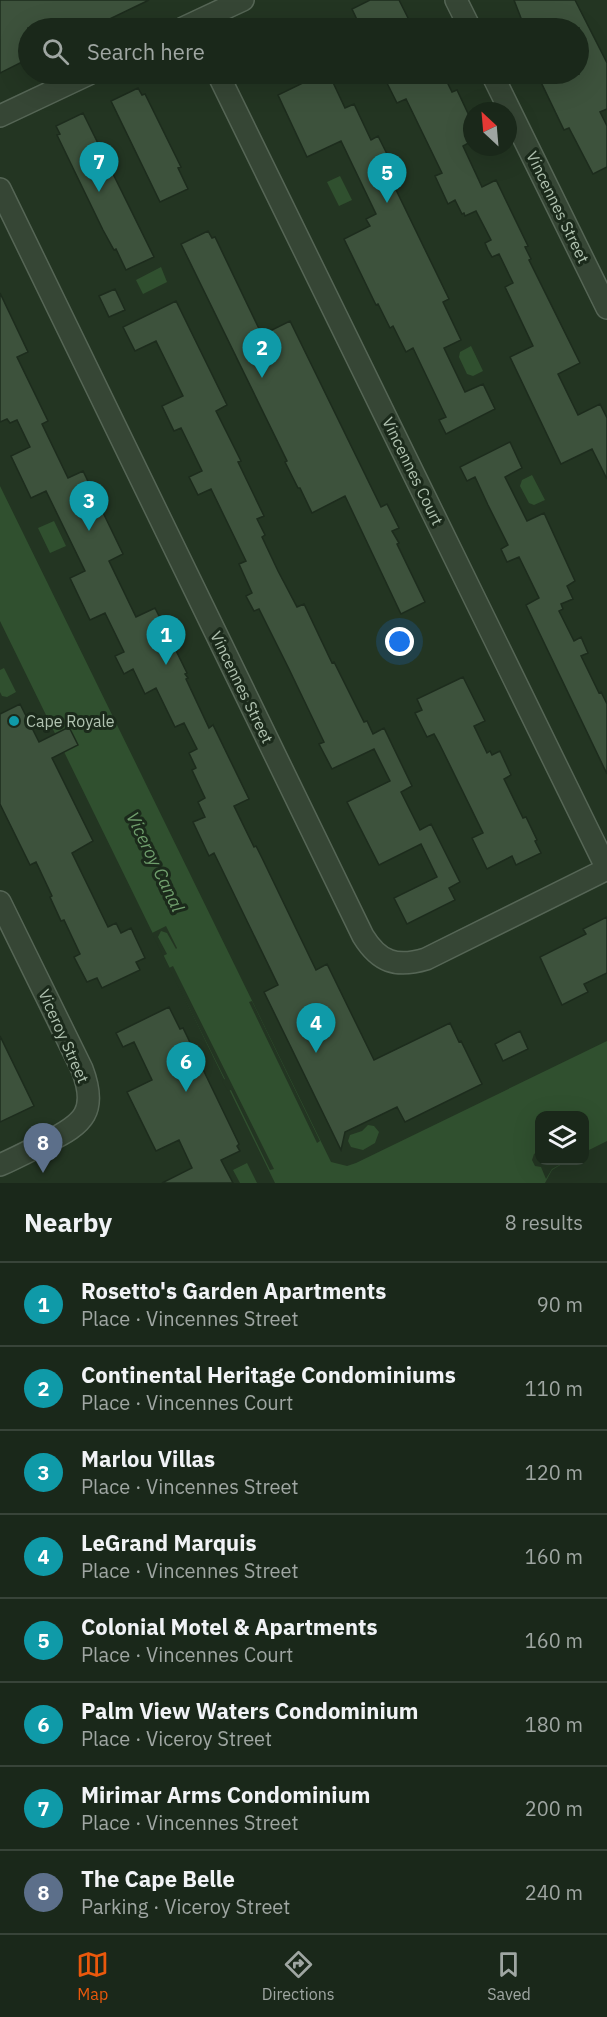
<!DOCTYPE html>
<html lang="en">
<head>
<meta charset="utf-8">
<style>
  :root { --surface:#1a281a; --page:#233023; --text:#f1f3f6; --muted:#9fa6a2; --line:#384439; --accent:#ea580c }
  body { margin:0; font-family:"IBM Plex Sans",sans-serif; background:var(--page); color:var(--text) }
  .controls { position:absolute; right:18px; bottom:18px; display:grid; overflow:hidden; border-radius:12px; box-shadow:0 6px 24px #0002 }
  .controls button { width:54px; height:54px; display:grid; place-items:center; padding:0; border:0; border-bottom:2px solid var(--line); background:var(--surface); color:var(--text); font:30px sans-serif }
  .compass { position:absolute; left:463px; top:102px; width:54px; height:54px; border-radius:50%; background:var(--surface); box-shadow:0 6px 24px #0002; rotate:334deg }
  .you { position:absolute; left:400px; top:642px; width:21px; height:21px; margin:-15px; border:4px solid #fff; border-radius:50%; background:#1a73e8; box-shadow:0 0 0 9px #1a73e833 }
  .badge { display:grid; place-items:center; width:39px; height:39px; border-radius:50%; background:var(--accent); color:#fff; font-size:20px; font-weight:700 }
  .pin { position:absolute; translate:-50% -50px; filter:drop-shadow(0 2px 3px #0008) }
  .pin::after { content:''; position:absolute; top:32px; width:21px; height:18px; background:inherit; clip-path:polygon(0 0,100% 0,50% 100%) }
  .list { margin:0; padding:0; list-style:none }
  h2 { display:flex; justify-content:space-between; align-items:center; height:78px; margin:0; padding:0 24px; font-size:26px }
  h2 small { font-size:20px; font-weight:400; color:var(--muted) }
  .list li { display:grid; grid-template-columns:39px 1fr auto; gap:18px; align-items:center; box-sizing:border-box; height:84px; padding:0 24px; border-top:2px solid var(--line) }
  .list b { display:block; font-size:22px; white-space:nowrap }
  .list p { margin:0; font-size:20px; white-space:nowrap; color:var(--muted) }
  .list em { font-size:20px; font-style:normal; color:var(--muted) }
  .icon { flex:none; width:33px; height:33px; fill:none; stroke:currentColor; stroke-width:2; stroke-linecap:round; stroke-linejoin:round }
  .map { position:relative; flex:none; width:607px; height:1183px; overflow:hidden }
  .search { position:absolute; background:var(--surface); box-shadow:0 6px 24px #0002; left:18px; right:18px; top:18px; height:66px; display:flex; align-items:center; gap:15px; box-sizing:border-box; padding:0 21px; border-radius:33px; color:var(--muted); font-size:22px }
  .sheet { height:750px; background:var(--surface) }
  nav { display:flex; justify-content:space-around; align-items:center; box-sizing:border-box; height:84px; border-top:2px solid var(--line); background:var(--surface); font-size:16px; color:var(--muted) }
  nav a { display:grid; justify-items:center; gap:3px }
  nav .on { color:var(--accent) }
  .map>svg:first-child { display:block }
</style>
</head>
<body>
<div class="map">
<svg width="607" height="1183" viewBox="0 0 607 1183">
  <rect width="100%" height="100%" fill="#233522"/>
  <path fill="#30502f" d="M340,176L352,200L339,206L327,182Z
    M161,267L167,282L143,294L136,280Z
    M471,346L483,371L473,376L467,374L459,357L460,352Z
    M532,475L545,500L534,505L529,503L520,486L522,480Z
    M0,486L331,1162L347,1166L356,1163L607,1041V1141L585,1152L584,1116H540V1160L567,1161L552,1170L545,1183H275L0,621Z
    M54,521L66,546L50,553L38,528Z
    M4,668L16,692L7,697L2,696L0,692V670Z
    M368,1125L374,1126L379,1132L375,1143L363,1150L351,1147L348,1141L350,1135L362,1131Z
    M247,1163L257,1183H240L233,1170Z"/>
  <path fill="#233522" d="M166,926L177,948L176,949L167,933L161,931L158,937L167,954L163,956L152,933Z
    M173,966L274,1169L270,1170L231,1090L228,1091L222,1081L225,1079L169,968Z
    M252,1001L320,1141L317,1143L249,1002Z
    M539,1151L540,1160L553,1161L552,1163L557,1161H567L552,1169L546,1179L541,1167L535,1166L532,1160L534,1154Z"/>
  <path fill="#3d523c" stroke="#1d2c1d" stroke-width="1.5" d="M0,0H149L91,28H28V59L0,73Z
    M370,0H399L413,28H361L352,9Z
    M514,0H575L607,63V109L600,112L607,126V167L593,174L569,128L564,130L540,80L552,74H579V28H500L521,18Z
    M300,74H329L345,108L354,104L371,140L378,136L388,156L381,159L449,299L443,302L461,340L444,348L465,392L483,384L495,409L446,434L439,420L446,417L413,348L406,352L393,326L390,328L378,304L376,305L344,239L370,226L366,219L376,214L341,141L307,157L278,95L305,82Z
    M396,74H443L452,92L457,90L472,122V141L463,146L482,187L496,180L528,246L525,247L531,259L529,260L580,363L558,374L578,415L600,404L607,418V479L592,449L561,464L510,357L533,346L505,287L513,283L499,254L492,257L488,250L485,243L491,240L476,211L465,216L464,213L462,214L455,200L448,204L435,176L442,173L406,99L397,103L385,79Z
    M138,88L142,95L145,94L181,167L178,168L188,189L160,202L111,101Z
    M83,113L154,257L126,270L116,249L114,250L103,230L57,135L60,134L56,126Z
    M208,231L212,238L215,237L262,335L290,321L381,507L387,504L399,528L392,531L399,543L397,544L425,602L401,614L345,496L312,513L300,488H298L285,462L287,461L181,244Z
    M115,289L125,310L109,317L99,296Z
    M0,293L28,352L17,357L48,421L42,424L68,478L83,471L123,554L109,561L136,617L155,608L187,673L185,674L188,678L186,679L209,728L213,725L249,799L234,806L254,847L256,846L262,858L316,970L327,964L374,1060L450,1023L459,1042L461,1041L482,1084L405,1122L397,1107L345,1132L341,1150L264,992L278,985L214,853L209,856L193,822L205,817L198,802L205,798L192,770L196,768L189,753L197,749L184,723L175,727L156,688L145,694L133,669L124,674L115,656L124,652L105,613L90,620L70,578L85,571L46,491L31,498L11,456L30,447L17,420L10,423L7,419L0,422Z
    M176,301L227,405L216,411L241,461L238,462L264,516L257,519L265,535L262,537L278,571L297,607L304,604L332,663L334,662L364,722L367,721L373,734L384,728L412,786L401,792L420,830L431,824L460,882L449,888L455,900L407,924L394,898L437,877L421,844L379,865L347,802L390,781L374,749L332,769L319,744L324,742L289,669L259,609L254,611L246,596L252,593L239,564L246,561L211,489L198,495L189,477L202,471L181,428L174,431L162,406L183,396L156,341L135,351L123,327Z
    M510,442L522,468L505,477L527,521L544,513L575,581L567,586L573,599L561,604L563,609L559,611L574,641L581,637L588,653L581,656L599,693L601,692L607,704V774L526,605L539,598L519,557L507,562L501,549L508,545L488,505L475,477L467,481L460,467Z
    M463,677L485,721L474,726L487,753L490,751L492,755L500,751L511,775L504,779L523,818L526,817L537,840L535,841L541,853L516,865L512,856L487,869L472,838L483,833L439,743L434,734L427,737L415,713L422,710L417,699Z
    M20,704L39,742L69,727L78,745L52,758L93,841L72,853L108,927L116,923L121,933L131,928L145,958L136,962L140,970L102,988L97,978L87,982L74,957L80,954L64,920L61,921L50,897L52,896L36,862L30,865L0,804V714Z
    M607,917V973L584,984L588,992L562,1005L540,957L586,934L583,929Z
    M169,1007L180,1029L183,1028L239,1144L237,1146L240,1151L221,1160L233,1183H162L192,1168L179,1140L156,1151L127,1092L152,1080L134,1042L123,1047L116,1033Z
    M520,1031L528,1049L503,1061L495,1044Z
    M0,1036L34,1106L0,1122Z"/>
  <g fill="none" stroke-linecap="round" stroke-linejoin="round">
    <defs>
      <path id="minor" d="M456,0L470,28
        M183,28L243,0
        M218,74L607,869
        M492,74L607,308
        M0,116L89,74
        M0,189L363,936C379,962 396,968 426,959L607,869
        M0,902L82,1069C98,1111 84,1124 47,1142C31,1150 16,1158 0,1165"/>
    </defs>
    <use href="#minor" stroke="#566656" stroke-width="24"/>
    <use href="#minor" stroke="#364635" stroke-width="21"/>
  </g>
  <circle fill="#0f9aa8" stroke="#1b2a1b" stroke-width="2" cx="14" cy="721" r="6"/>
  <g text-anchor="middle" stroke-width="6" stroke-linejoin="round" paint-order="stroke">
    <g font-size="16" fill="#b0c2b0" stroke="#1b2a1b">
      <text transform="translate(558 207) rotate(64)" y="6">Vincennes Street</text>
      <text transform="translate(413 471) rotate(64)" y="6">Vincennes Court</text>
      <text transform="translate(242 687) rotate(64)" y="6">Vincennes Street</text>
      <text transform="translate(64 1036) rotate(66)" y="6">Viceroy Street</text>
    </g>
    <g font-size="16" fill="#b0c2b0" stroke="#1b2a1b" text-anchor="start">
      <text x="26" y="727">Cape Royale</text>
    </g>
    <g font-size="18" font-style="italic" fill="#6f9e6c" stroke="#1b2a1b">
      <text transform="translate(155 862) rotate(64)" y="6">Viceroy Canal</text>
    </g>
  </g>
</svg>
<div class="controls">
<button><svg class="icon" aria-label="layers" viewBox="0 0 24 24"><path d="M12 4l9 5-9 5-9-5zM3 14l9 5 9-5"/></svg></button>
</div>
<svg class="compass" viewBox="-18 -18 36 36"><path d="M0-13l5 13h-10z" fill="#e53935"/><path d="M0 13l5-13h-10z" fill="#9fa6a2"/></svg>
<div class="you"></div>
<div class="pin badge" style="left:166px;top:665px;background:#0f9aa8">1</div>
<div class="pin badge" style="left:262px;top:378px;background:#0f9aa8">2</div>
<div class="pin badge" style="left:89px;top:531px;background:#0f9aa8">3</div>
<div class="pin badge" style="left:316px;top:1053px;background:#0f9aa8">4</div>
<div class="pin badge" style="left:387px;top:203px;background:#0f9aa8">5</div>
<div class="pin badge" style="left:186px;top:1092px;background:#0f9aa8">6</div>
<div class="pin badge" style="left:99px;top:192px;background:#0f9aa8">7</div>
<div class="pin badge" style="left:43px;top:1173px;background:#5c6f8a">8</div>
<div class="search"><svg class="icon" aria-label="search" viewBox="0 0 24 24"><circle cx="10" cy="10" r="6"/><path d="M15 15l6 6"/></svg>Search here</div>
</div>
<section class="sheet">
<h2>Nearby<small>8 results</small></h2>
<ul class="list">
<li><span class="badge" style="background:#0f9aa8">1</span><div><b>Rosetto's Garden Apartments</b><p>Place · Vincennes Street</p></div><em>90 m</em></li>
<li><span class="badge" style="background:#0f9aa8">2</span><div><b>Continental Heritage Condominiums</b><p>Place · Vincennes Court</p></div><em>110 m</em></li>
<li><span class="badge" style="background:#0f9aa8">3</span><div><b>Marlou Villas</b><p>Place · Vincennes Street</p></div><em>120 m</em></li>
<li><span class="badge" style="background:#0f9aa8">4</span><div><b>LeGrand Marquis</b><p>Place · Vincennes Street</p></div><em>160 m</em></li>
<li><span class="badge" style="background:#0f9aa8">5</span><div><b>Colonial Motel &amp; Apartments</b><p>Place · Vincennes Court</p></div><em>160 m</em></li>
<li><span class="badge" style="background:#0f9aa8">6</span><div><b>Palm View Waters Condominium</b><p>Place · Viceroy Street</p></div><em>180 m</em></li>
<li><span class="badge" style="background:#0f9aa8">7</span><div><b>Mirimar Arms Condominium</b><p>Place · Vincennes Street</p></div><em>200 m</em></li>
<li><span class="badge" style="background:#5c6f8a">8</span><div><b>The Cape Belle</b><p>Parking · Viceroy Street</p></div><em>240 m</em></li>
</ul>
</section>
<nav>
<a class="on"><svg class="icon" aria-label="map" viewBox="0 0 24 24"><path d="M3 6l6-2 6 2 6-2v14l-6 2-6-2-6 2zM9 4v14M15 6v14"/></svg>Map</a>
<a><svg class="icon" aria-label="directions" viewBox="0 0 24 24"><path d="M12 3l9 9-9 9-9-9zM9 14v-3h6M13 9l2 2-2 2"/></svg>Directions</a>
<a><svg class="icon" aria-label="saved" viewBox="0 0 24 24"><path d="M7 4h10v16l-5-4-5 4z"/></svg>Saved</a>
</nav>
</body>
</html>
